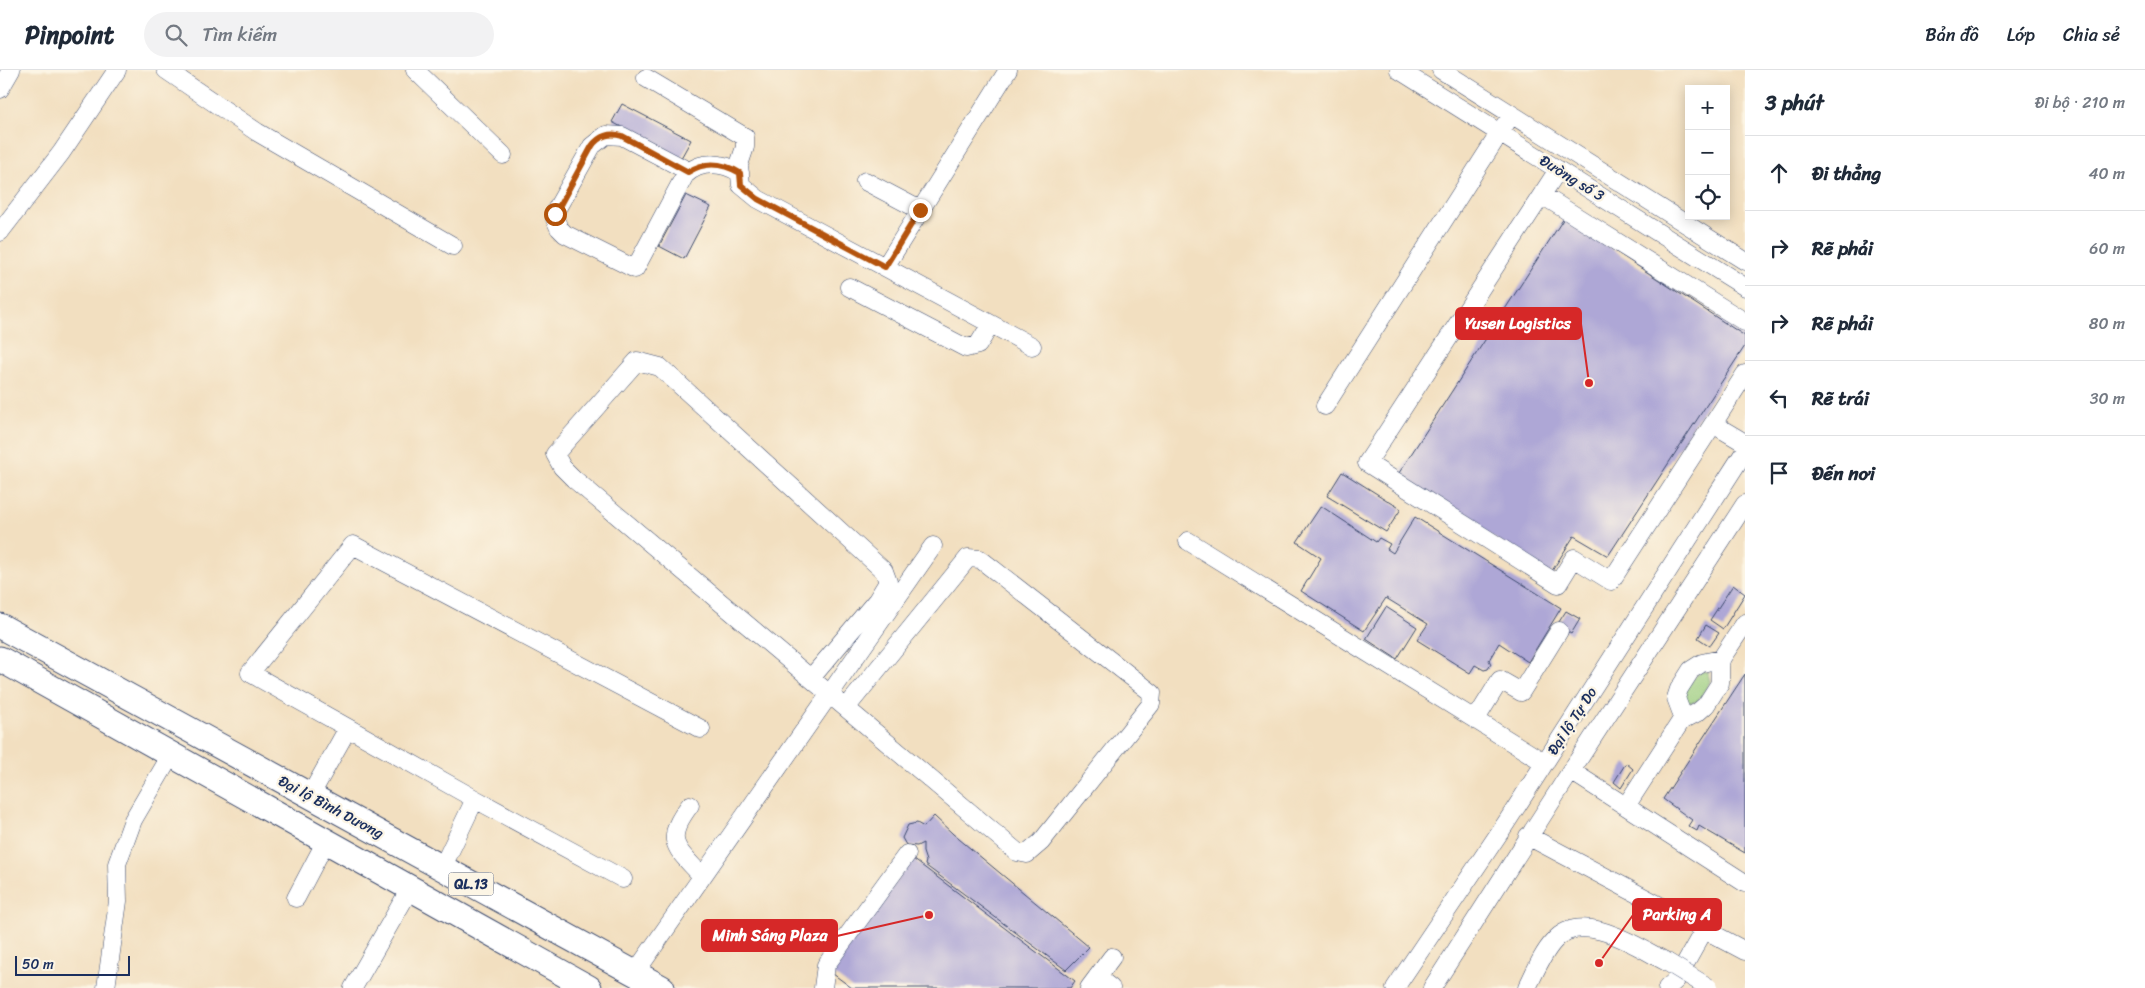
<!DOCTYPE html>
<html lang="vi">
<head>
<meta charset="utf-8">
<style>
  :root { --surface:#fff; --page:#f2f2f3; --text:#1f2937; --muted:#747a83; --line:#e0e1e3 }
  body { margin:0; font-family:Sriracha,sans-serif; background:var(--page); color:var(--text) }
  .controls { position:absolute; right:15px; top:15px; display:grid; overflow:hidden; border-radius:0px; box-shadow:0 2px 12px #0003 }
  .controls button { width:45px; height:45px; display:grid; place-items:center; padding:0; border:0; border-bottom:1px solid var(--line); background:var(--surface); color:var(--text); font:25px sans-serif }
  .scale { position:absolute; left:15px; bottom:12px; width:115px; box-sizing:border-box; padding-left:5px; border:2px solid #1b2f5e; border-top:0; font-size:14px; line-height:18px; white-space:nowrap; color:#1b2f5e; -webkit-text-stroke:4px #fcf5e5; paint-order:stroke }
  .stop { position:absolute; width:15px; height:15px; margin:-11px; border:4px solid #b45309; border-radius:50%; background:#fff }
  .stop.end { background:#b45309; border-color:#fff; box-shadow:0 1px 5px #0008 }
  .list { margin:0; padding:0; list-style:none }
  h2 { display:flex; justify-content:space-between; align-items:center; height:65px; margin:0; padding:0 20px; font-size:21px }
  h2 small { font-size:16px; font-weight:400; color:var(--muted) }
  .list li { display:grid; grid-template-columns:32px 1fr auto; gap:15px; align-items:center; box-sizing:border-box; height:75px; padding:0 20px; border-top:1px solid var(--line) }
  .list b { display:block; font-size:19px; white-space:nowrap }
  .list em { font-size:16px; font-style:normal; color:var(--muted) }
  .icon { flex:none; width:28px; height:28px; fill:none; stroke:currentColor; stroke-width:2; stroke-linecap:round; stroke-linejoin:round }
  .map { position:relative; flex:none; width:1745px; height:918px; overflow:hidden }
  header { display:flex; align-items:center; gap:30px; box-sizing:border-box; height:70px; padding:0 25px; background:var(--surface); border-bottom:1px solid var(--line) }
  header strong { font-size:24px }
  nav { display:flex; gap:28px; margin-inline-start:auto; font-size:18px }
  .search { width:350px; height:45px; background:var(--page); display:flex; align-items:center; gap:12px; box-sizing:border-box; padding:0 18px; border-radius:28px; color:var(--muted); font-size:19px }
  main { display:flex }
  aside { flex:1; background:var(--surface) }
  .map>svg:first-child { display:block }
</style>
</head>
<body>
<header>
<strong>Pinpoint</strong>
<div class="search"><svg class="icon" aria-label="search" viewBox="0 0 24 24"><circle cx="10" cy="10" r="6"/><path d="M15 15l6 6"/></svg>Tìm kiếm</div>
<nav><a>Bản đồ</a><a>Lớp</a><a>Chia sẻ</a></nav>
</header>
<main>
<div class="map">
<svg width="1745" height="918" viewBox="0 0 1745 918">
  <rect width="100%" height="100%" fill="#fcf5e5"/>
  <filter id="ink" filterUnits="userSpaceOnUse"><feTurbulence type="fractalNoise" baseFrequency=".02" numOctaves="2"/><feDisplacementMap in="SourceGraphic" scale="10" xChannelSelector="R" yChannelSelector="G"/><feConvolveMatrix kernelMatrix="1 2 1 2 8 2 1 2 1" color-interpolation-filters="sRGB"/></filter>
  <filter id="wash" filterUnits="userSpaceOnUse"><feTurbulence type="fractalNoise" baseFrequency=".0096" numOctaves="4" result="noise"/><feDisplacementMap in="SourceGraphic" scale="20" xChannelSelector="R" yChannelSelector="G"/><feGaussianBlur stdDeviation="1.12" result="paint"/><feColorMatrix in="noise" values="0 0 0 0 0 0 0 0 0 0 0 0 0 0 0 0 0 1.4 0 .05"/><feComposite in="paint" operator="in"/></filter>
  <g filter="url(#wash)">
    <rect width="100%" height="100%" fill="#f2dfc0"/>
    <path fill="#97cc7d" stroke="#597e6e" d="M1703,601L1708,603L1710,612L1698,631L1690,633L1684,629C1683,619 1694,605 1703,601Z"/>
    <g id="blocks">
      <path fill="#aea7d6" d="M622,34L691,70L681,88L612,52Z
        M686,125L711,137L684,189L659,176Z
        M1564,148L1745,266V276L1608,486L1574,466L1550,504L1397,406Z
        M1342,402L1401,439L1386,462L1327,426Z
        M1321,436L1376,472L1379,468L1390,474L1387,479L1393,483L1415,447L1561,538L1528,592L1499,573L1489,590L1491,594L1488,599L1484,600L1475,595L1470,603L1417,570L1428,554L1386,528L1364,561L1301,521L1321,488L1297,472Z
        M1733,515L1745,524L1723,559L1710,550Z
        M1386,537L1417,557L1397,589L1366,569Z
        M1566,541L1580,549L1571,564L1557,555Z
        M1706,555L1719,563L1710,576L1698,568Z
        M1745,604V783L1699,756L1697,761L1688,756L1692,750L1663,729Z
        M1626,693L1633,699L1621,718L1614,712Z
        M934,746L953,764L1089,877L1066,900L925,795L926,791L923,782V773L917,776L906,775L902,768L908,755L917,753L924,757Z
        M913,789L1075,911L1070,918H852L829,901Z"/>
    </g>
  </g>
  <g filter="url(#ink)">
    <use href="#blocks" fill-opacity="0" stroke="#3b496d" stroke-width="1"/>
    <g fill="none" stroke-linecap="round" stroke-linejoin="round">
      <defs>
        <path id="minor" d="M166,0L257,62L453,176
          M415,0L503,85
          M1399,0L1745,217
          M1441,0L1745,191
          M646,8L745,67V77L739,95L741,115L758,129L1032,276
          M0,19L11,0
          M1558,100L1367,393L1558,514L1574,488L1611,511L1713,354L1745,373
          M688,101L622,66L606,65L592,76L556,140L555,149L559,158L565,164L635,199L685,105C701,90 723,92 740,103
          M865,111L920,140
          M1542,125L1745,252
          M0,162L61,83L117,0
          M885,197L1008,0
          M849,217L966,278L978,275L991,254
          M1325,336L1506,53
          M1713,354L1745,304
          M1188,471L1545,693
          M811,608L877,530L888,512L884,501L660,297L637,291L555,384L562,397L574,409L1017,782L1027,784L1041,772L1151,634L1152,623L980,489L968,488L846,638
          M1476,649L1500,610L1521,622L1559,561
          M1681,651L1698,642L1706,635L1720,613V594L1722,587
          M1571,701L1745,813
          M310,726L348,658
          M690,735C663,771 675,777 702,806
          M1626,736L1681,651L1682,644L1676,628L1679,619L1691,600L1702,593L1721,589L1745,553
          M1528,766L1745,881
          M442,798L475,729
          M623,809L475,729L250,603L353,475L701,659
          M296,828L326,771
          M635,903L933,476
          M1097,907L1111,918
          M106,918L118,831L117,794L133,750L171,685
          M353,918L411,817
          M823,918L826,895L907,784
          M1089,918L1112,887
          M1395,918L1506,753L1745,381
          M1432,918L1571,701L1745,434
          M1527,918C1535,902 1542,884 1554,871C1582,838 1639,878 1667,892
          M1667,918L1676,910L1704,860"/>
        <path id="highway" d="M0,556L662,918
          M0,589L589,918"/>
      </defs>
      <use href="#minor" stroke="#3b496d" stroke-width="19"/>
      <use href="#highway" stroke="#3b496d" stroke-width="27"/>
      <use href="#minor" stroke="#fff" stroke-width="18"/>
      <use href="#highway" stroke="#fff" stroke-width="25"/>
      <defs>
        <path id="minor-bridge" d="M1667,892L1708,917"/>
      </defs>
      <use href="#minor-bridge" stroke="#3b496d" stroke-width="19" stroke-linecap="butt"/>
      <use href="#minor-bridge" stroke="#fff" stroke-width="18"/>
    </g>
  </g>
  <g fill="none" stroke-linecap="round" stroke-linejoin="round" filter="url(#ink)">
    <path stroke="#b45309" stroke-width="6" d="M555,144L592,76C599,66 610,62 622,66L688,102C705,91 723,93 740,103L741,115L758,129L885,197L920,140"/>
  </g>
  <g text-anchor="middle" stroke-width="4.5" stroke-linejoin="round" paint-order="stroke">
    <rect fill="#fcf5e5" stroke="#5e6a86" stroke-width="1" x="448.5" y="802.5" width="45" height="23" rx="4"/>
    <g font-size="14" font-weight="bold" fill="#1b2f5e">
      <text x="471" y="819">QL.13</text>
    </g>
    <g font-size="15" fill="#1b2f5e" stroke="#fcf5e5">
      <text transform="translate(1572 108) rotate(32)" y="5">Đường số 3</text>
      <text transform="translate(1572 651) rotate(-57)" y="5">Đại lộ Tự Do</text>
      <text transform="translate(331 737) rotate(28)" y="5">Đại lộ Bình Dương</text>
    </g>
  </g>
  <path fill="none" stroke="#d62828" stroke-width="2" d="M1589 313L1581 254M1599 893L1633 845M929 845L837 866"/>
  <g fill="#d62828" stroke="#fcf5e5" stroke-width="2">
    <circle cx="1589" cy="313" r="5"/>
    <circle cx="1599" cy="893" r="5"/>
    <circle cx="929" cy="845" r="5"/>
  </g>
  <g fill="#d62828" stroke="#d62828" stroke-width="2">
    <rect x="1456" y="238" width="125" height="31" rx="5"/>
    <rect x="1633" y="829" width="88" height="31" rx="5"/>
    <rect x="702" y="850" width="135" height="31" rx="5"/>
  </g>
  <g font-size="16" text-anchor="middle" font-weight="bold" fill="#fff">
    <text x="1518" y="259">Yusen Logistics</text>
    <text x="1677" y="850">Parking A</text>
    <text x="770" y="871">Minh Sáng Plaza</text>
  </g>
</svg>
<div class="controls">
<button>+</button>
<button>−</button>
<button><svg class="icon" aria-label="locate" viewBox="0 0 24 24"><circle cx="12" cy="12" r="6"/><path d="M12 2v4M12 18v4M2 12h4M18 12h4"/></svg></button>
</div>
<div class="scale">50 m</div>
<div class="stop" style="left:555px;top:144px"></div>
<div class="stop end" style="left:920px;top:140px"></div>
</div>
<aside>
<h2>3 phút<small>Đi bộ · 210 m</small></h2>
<ul class="list">
<li><svg class="icon" aria-label="ahead" viewBox="0 0 24 24"><path d="M12 20V5M6 11l6-6 6 6"/></svg><div><b>Đi thẳng</b></div><em>40 m</em></li>
<li><svg class="icon" aria-label="right" viewBox="0 0 24 24"><path d="M7 20v-9h11M14 6l5 5-5 5"/></svg><div><b>Rẽ phải</b></div><em>60 m</em></li>
<li><svg class="icon" aria-label="right" viewBox="0 0 24 24"><path d="M7 20v-9h11M14 6l5 5-5 5"/></svg><div><b>Rẽ phải</b></div><em>80 m</em></li>
<li><svg class="icon" aria-label="left" viewBox="0 0 24 24"><path d="M17 20v-9H6M10 6l-5 5 5 5"/></svg><div><b>Rẽ trái</b></div><em>30 m</em></li>
<li><svg class="icon" aria-label="arrive" viewBox="0 0 24 24"><path d="M6 21V4h12l-3 4 3 4H6"/></svg><div><b>Đến nơi</b></div></li>
</ul>
</aside>
</main>
</body>
</html>
